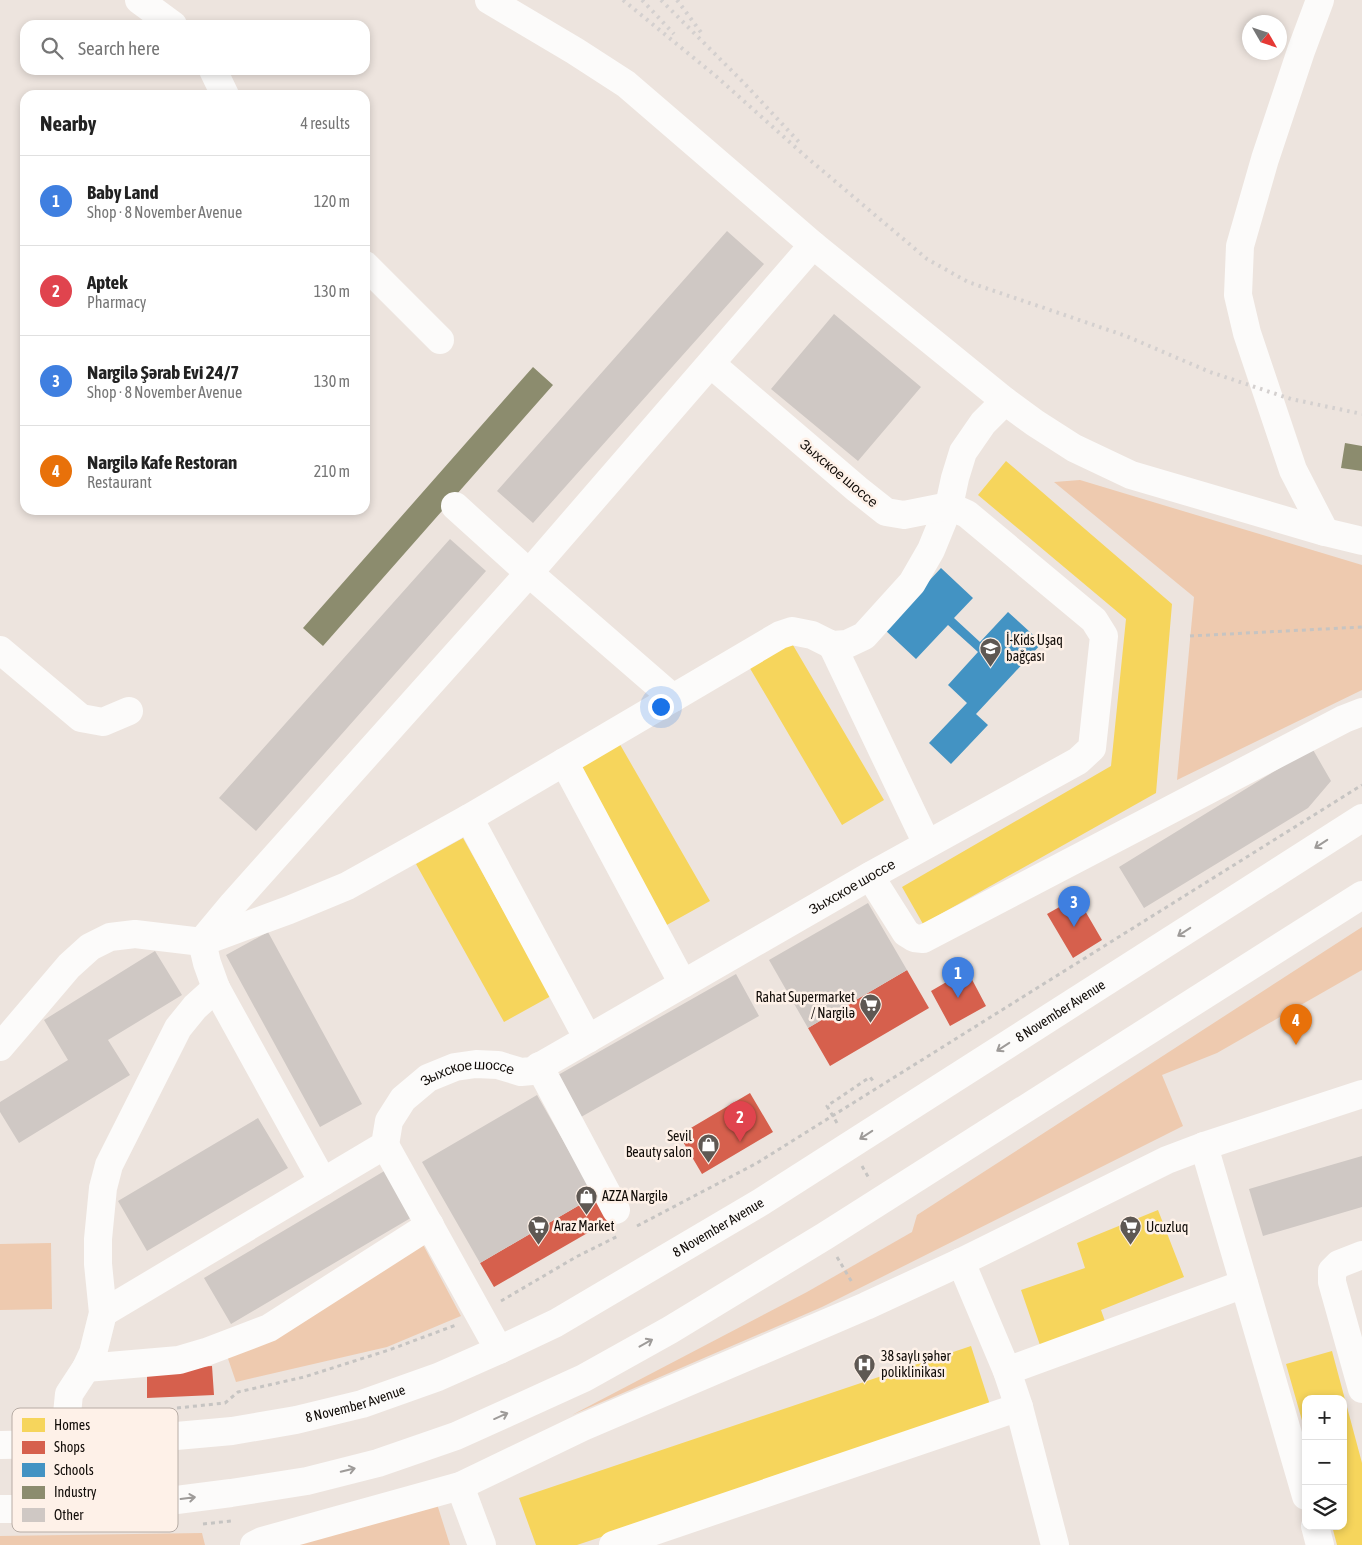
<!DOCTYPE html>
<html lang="en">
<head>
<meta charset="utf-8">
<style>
  :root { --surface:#fff; --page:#f6f6f6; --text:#222; --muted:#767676; --line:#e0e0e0; --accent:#111827 }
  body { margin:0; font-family:"Asap Condensed",sans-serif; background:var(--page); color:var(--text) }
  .controls { position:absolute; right:15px; bottom:15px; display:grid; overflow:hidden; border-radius:10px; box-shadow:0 2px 8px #0003 }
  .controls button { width:45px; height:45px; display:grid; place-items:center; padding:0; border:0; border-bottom:1px solid var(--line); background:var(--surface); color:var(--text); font:25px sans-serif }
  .compass { position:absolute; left:1242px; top:15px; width:45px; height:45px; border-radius:50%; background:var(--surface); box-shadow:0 2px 8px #0003; rotate:129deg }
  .you { position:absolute; left:660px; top:706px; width:18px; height:18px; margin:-12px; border:4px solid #fff; border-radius:50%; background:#1a73e8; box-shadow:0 0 0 8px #1a73e833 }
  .badge { display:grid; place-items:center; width:32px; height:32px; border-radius:50%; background:var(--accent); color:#fff; font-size:16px; font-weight:700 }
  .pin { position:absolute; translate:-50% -41px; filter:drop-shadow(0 1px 2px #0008) }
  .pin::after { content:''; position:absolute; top:26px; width:18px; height:15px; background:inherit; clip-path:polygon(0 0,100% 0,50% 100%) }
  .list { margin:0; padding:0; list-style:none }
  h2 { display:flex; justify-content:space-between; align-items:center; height:65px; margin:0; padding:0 20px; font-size:21px }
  h2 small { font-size:16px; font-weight:400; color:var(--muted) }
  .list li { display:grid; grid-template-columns:32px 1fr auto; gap:15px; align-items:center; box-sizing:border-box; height:90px; padding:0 20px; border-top:1px solid var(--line) }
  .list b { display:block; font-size:19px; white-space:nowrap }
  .list p { margin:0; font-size:16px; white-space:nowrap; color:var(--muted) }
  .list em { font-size:16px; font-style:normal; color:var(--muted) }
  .icon { flex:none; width:28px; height:28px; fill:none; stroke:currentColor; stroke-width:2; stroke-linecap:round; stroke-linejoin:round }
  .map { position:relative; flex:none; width:1362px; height:1545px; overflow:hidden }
  .search { position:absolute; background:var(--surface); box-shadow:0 2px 8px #0003; left:20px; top:20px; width:350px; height:55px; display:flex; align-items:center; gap:12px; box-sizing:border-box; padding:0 18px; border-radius:15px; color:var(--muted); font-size:19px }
  .panel { position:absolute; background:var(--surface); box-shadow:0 2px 8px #0003; left:20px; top:90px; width:350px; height:425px; border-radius:15px }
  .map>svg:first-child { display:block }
</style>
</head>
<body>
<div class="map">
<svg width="1362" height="1545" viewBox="0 0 1362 1545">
  <rect width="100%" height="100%" fill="#ede4de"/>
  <path fill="#eecaaf" d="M1080,480L1362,565V690L1177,780L1194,597L1054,482Z
    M1362,927V970L1217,1053L1162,1075L1183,1126L822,1307L572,1415L807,1292L912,1232L917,1215Z
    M419,1237L461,1316L387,1347L236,1382L223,1344Z
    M51,1243L52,1309L0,1310V1244Z
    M437,1504L450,1545H291Z
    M202,1533L205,1545H0V1536Z"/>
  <path fill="#f6d55c" d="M1006,461L1172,604L1156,793L923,924L902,887L1111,766L1126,619L978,495Z
    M790,640L884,800L842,825L748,665Z
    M618,741L710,901L665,926L574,766Z
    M463,838L551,996L504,1022L416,864Z
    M1158,1210L1184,1277L1101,1310L1106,1324L1041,1348L1021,1290L1085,1268L1077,1243Z
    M971,1346L991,1408L577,1545H536L519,1498Z
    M1332,1351L1362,1463V1545H1337L1332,1526H1343V1399H1306L1305,1431L1286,1364Z"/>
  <path fill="#d6604d" d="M1077,897L1102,940L1073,958L1047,914Z
    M907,970L929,1008L830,1066L808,1028Z
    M967,970L986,1006L950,1026L931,991Z
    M750,1093L773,1132L702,1174L679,1135Z
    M595,1196L610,1220L494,1287L480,1263Z
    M212,1366L214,1395L147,1398V1370Z"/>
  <path fill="#4393c3" d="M941,568L973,598L954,618L980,642L1008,612L1042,643L976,714L988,725L951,764L929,743L967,703L948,685L978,652L948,625L916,659L884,629Z"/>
  <path fill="#8c8c6e" d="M533,367L553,385L323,646L303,628Z
    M1345,443L1362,446V471L1341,468Z"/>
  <path fill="#cfc8c4" d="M727,231L764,264L533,523L497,491Z
    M834,314L921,387L858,461L771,389Z
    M450,539L486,571L256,831L219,798Z
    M1312,748L1331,781L1308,808L1144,908L1119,867Z
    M868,903L907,970L808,1028L769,960Z
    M268,932L362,1104L320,1127L226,955Z
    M155,951L182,995L108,1040L130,1075L19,1143L0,1112V1102L68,1060L44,1020Z
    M736,974L759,1016L574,1121L551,1079Z
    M537,1095L595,1196L480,1263L422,1162Z
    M258,1118L288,1168L147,1251L118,1201Z
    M1362,1156V1207L1263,1236L1249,1189Z
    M386,1170L414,1216L231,1324L204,1278Z"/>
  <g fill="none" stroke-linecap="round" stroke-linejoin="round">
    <path stroke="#c6c4c2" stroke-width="3" stroke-dasharray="4 4" stroke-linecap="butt" d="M1190,636L1362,627
      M837,1123L827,1106L870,1077L874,1082
      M862,1166L870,1180
      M637,1226L757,1163L1362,785
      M837,1257L853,1284
      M501,1301L576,1257L618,1236
      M177,1408L225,1403L238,1392L304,1377L389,1350L456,1325
      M17,1417H41
      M203,1524L231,1521"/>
    <g stroke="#fcfbfa" stroke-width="28">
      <path d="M139,0L173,25"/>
      <path d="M489,0L575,51L626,84L813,245"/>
      <path d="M1320,0L1301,51L1265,159L1240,246L1238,295L1247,333L1293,470L1325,532"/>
      <path d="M213,70L225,95"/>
      <path d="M365,265L440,340"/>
      <path d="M455,506L529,573L673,698"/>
      <path d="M832,645L927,844"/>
      <path d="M0,650L81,718L103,722L129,711"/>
      <path d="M564,762L683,984"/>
      <path d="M469,818L588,1039"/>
      <path d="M870,876L906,933L914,938L923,939L1344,719L1362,712"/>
      <path d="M203,940L233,904L529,573L813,245L1005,401"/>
      <path d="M202,942L207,963L216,988L323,1182"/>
      <path d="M0,1047L69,966L90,947L110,937L135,934L202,942L289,910L347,886L469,818L780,635L792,631L812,635L832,645L847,644L864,636L912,583L931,550L949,506L955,478L963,452L983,423L1005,401L1035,423L1074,448L1131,475L1325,532L1362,541"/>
      <path d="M539,1066L616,1210"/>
      <path d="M385,1145L499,1350"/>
      <path d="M1204,1146L1306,1496"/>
      <path d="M1362,1255L1339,1264L1332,1271V1282L1362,1389"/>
      <path d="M961,1262L1007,1371L1019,1407L1055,1545"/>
      <path id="s1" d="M103,1313L385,1145L389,1121L403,1099L428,1078L455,1067L476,1064L498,1065L521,1072L532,1071L870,876L1078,761L1092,748L1104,636L1094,620L967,514L949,506L904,515L886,512L857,489L711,364"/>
      <path d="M86,1368L179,1360L206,1352L269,1328L430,1225"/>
      <path d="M1007,1371L1244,1284"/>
      <path d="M64,1444L69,1394L86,1368L93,1353L103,1313L98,1264V1239L103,1188L109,1165L178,1028L195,1007L216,988"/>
      <path d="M460,1486L482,1545"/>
      <path d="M1315,1526L1320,1545"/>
      <path d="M254,1545L262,1541L460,1486L583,1427L866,1306L961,1262L1167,1160L1204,1146L1362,1094"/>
      <path d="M613,1545L1019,1407"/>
    </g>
    <g stroke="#fcfbfa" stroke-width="28">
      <path id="s2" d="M0,1445L64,1444L165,1437L232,1431L296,1420L362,1404L438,1377L499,1350L556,1323L761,1202L1362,818"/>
      <path d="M0,1509H76L161,1502L231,1493L307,1481L378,1463L456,1436L507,1413L584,1378L670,1330L825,1236L1362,895"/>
    </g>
    <path stroke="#d4d0cf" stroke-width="4" stroke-dasharray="2.5 5" stroke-linecap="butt" d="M623,0L717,77L804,155L927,259L968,282L1126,336L1210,372L1291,399L1362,414
      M642,0L674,34
      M661,0L743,82L799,142
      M677,0L703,35"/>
  </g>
  <defs><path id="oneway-shaft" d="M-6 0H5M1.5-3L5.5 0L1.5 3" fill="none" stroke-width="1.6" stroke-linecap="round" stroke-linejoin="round" transform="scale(1.25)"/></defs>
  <g stroke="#9e9b99">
    <use href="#oneway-shaft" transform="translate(1321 844) rotate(147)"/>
    <use href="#oneway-shaft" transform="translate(1184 932) rotate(147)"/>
    <use href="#oneway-shaft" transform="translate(1003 1047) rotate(147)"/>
    <use href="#oneway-shaft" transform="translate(866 1135) rotate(147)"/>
    <use href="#oneway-shaft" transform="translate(646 1343) rotate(-29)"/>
    <use href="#oneway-shaft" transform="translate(501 1416) rotate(-24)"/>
    <use href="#oneway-shaft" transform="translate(348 1470) rotate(-14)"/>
    <use href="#oneway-shaft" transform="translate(188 1498) rotate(-7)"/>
  </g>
  <defs>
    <symbol id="school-pin" viewBox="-11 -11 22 30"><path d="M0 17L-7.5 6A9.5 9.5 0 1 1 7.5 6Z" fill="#5e5853" stroke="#fef1e8"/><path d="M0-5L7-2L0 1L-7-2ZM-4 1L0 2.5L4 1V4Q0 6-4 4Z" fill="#fff"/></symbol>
    <symbol id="supermarket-pin" viewBox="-11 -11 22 30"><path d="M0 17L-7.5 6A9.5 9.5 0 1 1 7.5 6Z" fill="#5e5853" stroke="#fef1e8"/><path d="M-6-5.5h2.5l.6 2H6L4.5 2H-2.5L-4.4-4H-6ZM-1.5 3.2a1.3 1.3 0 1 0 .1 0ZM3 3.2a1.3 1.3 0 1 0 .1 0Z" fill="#fff"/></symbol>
    <symbol id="shop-pin" viewBox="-11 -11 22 30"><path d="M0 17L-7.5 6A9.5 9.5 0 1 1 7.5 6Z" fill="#5e5853" stroke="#fef1e8"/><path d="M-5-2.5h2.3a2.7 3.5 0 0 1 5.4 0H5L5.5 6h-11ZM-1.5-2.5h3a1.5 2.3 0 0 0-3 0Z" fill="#fff"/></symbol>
    <symbol id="hospital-pin" viewBox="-11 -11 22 30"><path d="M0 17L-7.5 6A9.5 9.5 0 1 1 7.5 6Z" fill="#5e5853" stroke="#fef1e8"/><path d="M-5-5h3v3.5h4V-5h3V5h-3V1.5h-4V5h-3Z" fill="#fff"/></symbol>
  </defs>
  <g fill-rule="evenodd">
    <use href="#school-pin" x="978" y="636" width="25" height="34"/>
    <use href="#supermarket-pin" x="858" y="992" width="25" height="34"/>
    <use href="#shop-pin" x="696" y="1132" width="25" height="34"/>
    <use href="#shop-pin" x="574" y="1184" width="25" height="34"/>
    <use href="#supermarket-pin" x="526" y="1214" width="25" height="34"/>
    <use href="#supermarket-pin" x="1118" y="1214" width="25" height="34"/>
    <use href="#hospital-pin" x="852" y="1352" width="25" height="34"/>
  </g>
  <g text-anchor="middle" stroke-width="5" stroke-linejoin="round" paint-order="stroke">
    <g font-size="14" fill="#110c08" stroke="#fef1e8">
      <text transform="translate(839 473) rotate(40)" y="5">Зыхское шоссе</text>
      <text dy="5" stroke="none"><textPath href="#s1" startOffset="888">Зыхское шоссе</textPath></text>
      <text dy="5" stroke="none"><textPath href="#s2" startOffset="1169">8 November Avenue</textPath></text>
      <text dy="5" stroke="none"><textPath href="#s1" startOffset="452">Зыхское шоссе</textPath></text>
      <text dy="5" stroke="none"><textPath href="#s2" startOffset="764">8 November Avenue</textPath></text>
      <text dy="5" stroke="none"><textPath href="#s2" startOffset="359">8 November Avenue</textPath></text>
    </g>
    <g font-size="14" fill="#110c08" stroke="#fef1e8" text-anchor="start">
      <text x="1006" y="645">İ-Kids Uşaq<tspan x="1006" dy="16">bağçası</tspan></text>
      <text x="855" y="1002" text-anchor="end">Rahat Supermarket<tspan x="855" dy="16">/ Nargilə</tspan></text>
      <text x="692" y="1141" text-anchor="end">Sevil<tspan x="692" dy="16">Beauty salon</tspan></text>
      <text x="602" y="1201">AZZA Nargilə</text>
      <text x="554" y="1231">Araz Market</text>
      <text x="1146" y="1232">Ucuzluq</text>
      <text x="881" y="1361">38 saylı şəhər<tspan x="881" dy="16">poliklinikası</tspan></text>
    </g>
  </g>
  <rect x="12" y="1408" width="166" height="124" rx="8" fill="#fef1e8" stroke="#b7aca5" stroke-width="1"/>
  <rect x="22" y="1418" width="23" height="14" fill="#f6d55c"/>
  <rect x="22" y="1441" width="23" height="13" fill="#d6604d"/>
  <rect x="22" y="1463" width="23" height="14" fill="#4393c3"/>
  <rect x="22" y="1486" width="23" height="13" fill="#8c8c6e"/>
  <rect x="22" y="1508" width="23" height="14" fill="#cfc8c4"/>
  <g font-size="14" fill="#110c08">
    <text x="54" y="1430">Homes</text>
    <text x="54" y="1452">Shops</text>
    <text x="54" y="1475">Schools</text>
    <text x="54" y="1497">Industry</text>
    <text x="54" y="1520">Other</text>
  </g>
</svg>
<div class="controls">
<button>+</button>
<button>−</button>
<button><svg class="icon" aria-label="layers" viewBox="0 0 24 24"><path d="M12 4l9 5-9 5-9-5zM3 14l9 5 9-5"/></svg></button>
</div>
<svg class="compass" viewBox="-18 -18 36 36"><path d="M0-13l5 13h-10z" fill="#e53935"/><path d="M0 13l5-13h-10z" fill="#767676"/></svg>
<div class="you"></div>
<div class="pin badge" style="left:958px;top:998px;background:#3f7fe0">1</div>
<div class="pin badge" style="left:740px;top:1142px;background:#e0444e">2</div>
<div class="pin badge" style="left:1074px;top:927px;background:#3f7fe0">3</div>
<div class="pin badge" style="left:1296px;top:1045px;background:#e8710a">4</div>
<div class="search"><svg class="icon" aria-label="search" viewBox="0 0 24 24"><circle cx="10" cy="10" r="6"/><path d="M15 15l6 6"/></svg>Search here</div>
<section class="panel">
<h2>Nearby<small>4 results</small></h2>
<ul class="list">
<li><span class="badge" style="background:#3f7fe0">1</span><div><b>Baby Land</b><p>Shop · 8 November Avenue</p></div><em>120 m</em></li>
<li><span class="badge" style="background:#e0444e">2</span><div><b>Aptek</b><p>Pharmacy</p></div><em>130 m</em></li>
<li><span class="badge" style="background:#3f7fe0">3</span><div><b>Nargilə Şərab Evi 24/7</b><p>Shop · 8 November Avenue</p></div><em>130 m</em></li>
<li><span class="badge" style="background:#e8710a">4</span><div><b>Nargilə Kafe Restoran</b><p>Restaurant</p></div><em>210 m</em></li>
</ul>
</section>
</div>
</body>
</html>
